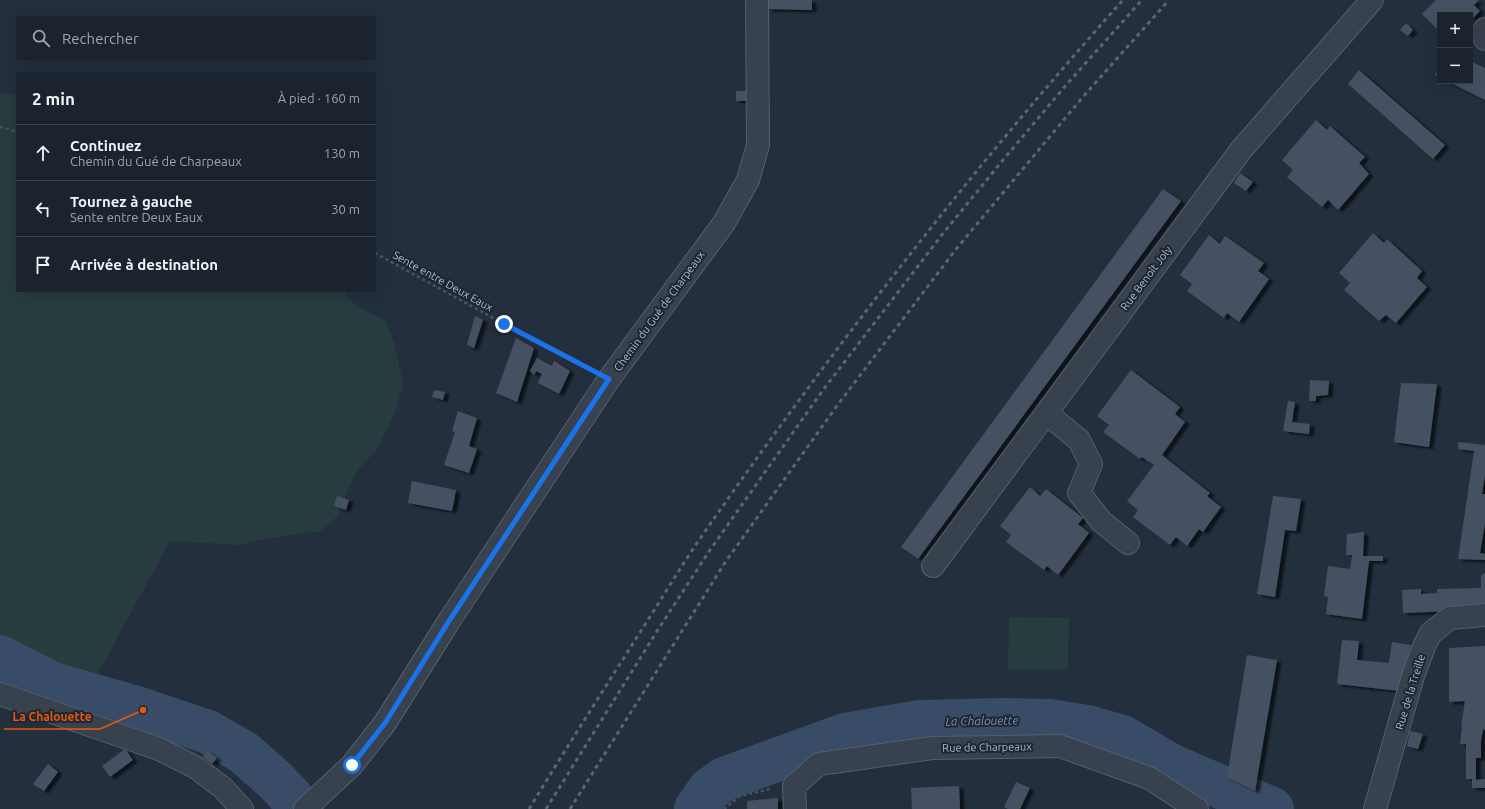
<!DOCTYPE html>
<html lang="fr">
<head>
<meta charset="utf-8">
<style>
  :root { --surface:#1b232e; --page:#242b36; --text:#f1f3f6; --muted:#a0a4aa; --line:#39404a }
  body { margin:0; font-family:Ubuntu,sans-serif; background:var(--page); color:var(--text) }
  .controls { position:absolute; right:12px; top:12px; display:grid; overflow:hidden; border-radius:0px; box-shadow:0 4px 16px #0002 }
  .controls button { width:36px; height:36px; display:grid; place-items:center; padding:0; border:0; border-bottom:1px solid var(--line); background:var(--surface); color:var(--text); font:20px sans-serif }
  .stop { position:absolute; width:12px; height:12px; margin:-9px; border:3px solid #1a73e8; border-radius:50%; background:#fff }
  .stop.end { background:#1a73e8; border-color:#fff; box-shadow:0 1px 4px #0008 }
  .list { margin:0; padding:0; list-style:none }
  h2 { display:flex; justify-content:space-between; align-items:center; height:52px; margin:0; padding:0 16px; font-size:17px }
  h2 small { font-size:13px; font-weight:400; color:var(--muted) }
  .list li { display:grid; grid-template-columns:26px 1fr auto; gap:12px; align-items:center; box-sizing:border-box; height:56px; padding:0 16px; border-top:1px solid var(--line) }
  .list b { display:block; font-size:15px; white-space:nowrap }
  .list p { margin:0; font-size:13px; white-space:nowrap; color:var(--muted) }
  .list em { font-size:13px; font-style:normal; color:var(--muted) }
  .icon { flex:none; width:22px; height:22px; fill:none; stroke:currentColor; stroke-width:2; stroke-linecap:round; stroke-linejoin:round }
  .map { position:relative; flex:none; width:1485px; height:809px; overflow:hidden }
  .search { position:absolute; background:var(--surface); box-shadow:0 4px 16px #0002; left:16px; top:16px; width:360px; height:44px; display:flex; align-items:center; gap:10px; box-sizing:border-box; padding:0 14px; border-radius:0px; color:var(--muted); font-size:15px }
  .panel { position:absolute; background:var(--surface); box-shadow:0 4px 16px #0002; left:16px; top:72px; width:360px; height:220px; border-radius:0px }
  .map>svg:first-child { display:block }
</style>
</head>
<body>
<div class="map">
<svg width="1485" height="809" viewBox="0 0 1485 809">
  <defs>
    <filter id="shadow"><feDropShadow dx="4.5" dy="2.5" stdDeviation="1" flood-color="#0009"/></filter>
  </defs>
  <rect width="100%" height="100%" fill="#242f3e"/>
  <path fill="#263c3f" d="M0,92L17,96V291H347L345,296L362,309L386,321L394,343L403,383L395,413L377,449L358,470L349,487L338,516L320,531L264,539L240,545L170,541L80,706L30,688L0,673Z
    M1009,617L1069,618L1068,669H1008Z"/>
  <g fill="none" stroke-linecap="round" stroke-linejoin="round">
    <path stroke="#394c67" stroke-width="44" d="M0,657L53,684L143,710L208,732L243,752L276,781L302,809
      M696,809L709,790L724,779L845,735L920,722L1000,720L1049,721L1087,727L1122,737L1172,766L1272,809"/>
  </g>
  <path fill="#455162" filter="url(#shadow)" d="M768,0H812V10L768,9Z
    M1436,0H1477L1478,1L1474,5L1480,11L1470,21V15H1440V32L1422,14Z
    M1406,23L1413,30L1408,36L1400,30Z
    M1470,61L1485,68V100L1447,81H1470Z
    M1440,65V78L1435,75Z
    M1359,70L1445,145L1433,159L1348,84Z
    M736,91H746V101H736Z
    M1316,120L1327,130L1330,126L1365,157L1359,163L1369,174L1338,210L1328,200L1322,207L1287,177L1293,170L1282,160Z
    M1240,173L1253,182L1246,191L1234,183Z
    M1163,189L1181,201L918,559L901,547Z
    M1373,233L1384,243L1387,239L1422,271L1417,278L1427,287L1396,323L1386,315L1379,321L1344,290L1350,283L1339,273Z
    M1209,235L1220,244L1225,236L1264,263L1258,271L1269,279L1239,322L1227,313L1224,318L1187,291L1192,284L1180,275Z
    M475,316L483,320L474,348L467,345Z
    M516,338L534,348L517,402L496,393Z
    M537,358L552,366L554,361L570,371L559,394L538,383L542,374L536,371L534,375L530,371Z
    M1131,370L1180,407L1175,414L1185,422L1162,455L1210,493L1207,496L1221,507L1203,532L1199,529L1187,546L1176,537L1170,545L1133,517L1138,510L1127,501L1154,465L1142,457L1140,459L1103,432L1109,425L1097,416Z
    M1310,380L1329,381L1328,395L1316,396V401H1309Z
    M1401,383L1437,384L1429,447L1394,442Z
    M434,390L445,392L443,400L432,397Z
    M1288,401L1295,402L1292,422L1310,424L1309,434L1283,431Z
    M458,411L477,418L469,446L477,449L469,473L444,465L455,432L452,431Z
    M1458,442L1485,445V475L1482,494H1485V523L1480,553L1485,554V560L1458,559L1474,451L1458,449Z
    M412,481L456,490L452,511L408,503Z
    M1030,487L1040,496L1046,489L1083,518L1078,524L1089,533L1058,575L1047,566L1044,570L1006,542L1011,535L1000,526Z
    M337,496L349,500L346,510L334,506Z
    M1273,496L1301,499L1296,531L1285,530L1275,597L1257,594Z
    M1364,532L1363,556H1383V561H1369L1362,619L1326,614L1328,597L1324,596L1328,566L1350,569L1352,555H1346L1347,534Z
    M1484,573H1485V610L1403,613L1402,590L1421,589V594L1437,593V589L1481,588V576Z
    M1342,640L1359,641L1357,660L1389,663L1392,642L1411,645L1400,691L1337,684Z
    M1485,646V730L1483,729L1481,741V758H1476V780L1485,779V788H1472V779H1466V744H1460L1462,727H1461L1465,701L1449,702V648Z
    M1247,655L1277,660L1255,791L1227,777Z
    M1410,731L1423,734L1418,749L1407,746Z
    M125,749L133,760L110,777L102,766Z
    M207,751L217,758L212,764L203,757Z
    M48,764L58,772L44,791L33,784Z
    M1016,782L1030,788L1020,809H1008L1004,807Z
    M959,786L960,809H912L911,788Z
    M778,798V809H747V801Z"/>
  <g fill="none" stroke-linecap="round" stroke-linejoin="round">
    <defs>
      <path id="street" d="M1485,29L1483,33L1485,39
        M1046,413L1079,440L1091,464L1079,493L1101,521L1128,543
        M933,566L1241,150L1372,0
        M0,694L159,749L195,767L223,788L242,809
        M305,809L352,765L385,723L449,621L609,379L724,223L748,180L758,145L757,0
        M795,809L794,786L819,764L932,748L1060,746L1149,778L1197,809
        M1375,809L1413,676L1425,644L1431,633L1450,618L1485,615"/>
    </defs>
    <use href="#street" stroke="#565f6c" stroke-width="24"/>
    <path stroke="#44595c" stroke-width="2.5" stroke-dasharray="3 3" stroke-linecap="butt" d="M0,127L17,132
      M375,253L504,324L589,369
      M724,809L740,796L770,789"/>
    <use href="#street" stroke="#38414e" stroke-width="22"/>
    <path stroke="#5a6575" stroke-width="3" stroke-dasharray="4 4" stroke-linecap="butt" d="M529,809C565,750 602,692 639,634C659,603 678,571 699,540C830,352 970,171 1123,0
      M546,809L659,628L710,550L823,390L941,236L1003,160L1067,84L1142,0
      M570,809L726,561L839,403L957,248L1082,98L1169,0"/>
  </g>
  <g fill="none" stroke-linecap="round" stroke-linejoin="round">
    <path stroke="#1a73e8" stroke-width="5" d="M352,765L385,723L449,621L609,379L504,324"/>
  </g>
  <g text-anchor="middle" stroke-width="4" stroke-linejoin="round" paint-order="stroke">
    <g font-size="11" fill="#b4bcc9" stroke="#1d2633">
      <text transform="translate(1146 278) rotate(-53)" y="4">Rue Benoît Joly</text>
      <text transform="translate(443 281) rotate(29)" y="4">Sente entre Deux Eaux</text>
      <text transform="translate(659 311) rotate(-54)" y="4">Chemin du Gué de Charpeaux</text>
      <text transform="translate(1410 692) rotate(-73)" y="4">Rue de la Treille</text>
      <text transform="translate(987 747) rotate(-1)" y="4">Rue de Charpeaux</text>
    </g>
    <g font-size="12" font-style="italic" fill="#7c92b1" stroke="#1d2633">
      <text transform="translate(982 721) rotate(-1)" y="4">La Chalouette</text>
    </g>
  </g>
  <path fill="none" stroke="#e8590c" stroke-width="1.5" d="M143 710L100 729H4"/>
  <circle fill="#e8590c" stroke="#1d2633" stroke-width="1.5" cx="143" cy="710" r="4"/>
  <g font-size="12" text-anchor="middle" font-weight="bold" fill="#e8590c" stroke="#1d2633" stroke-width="4" stroke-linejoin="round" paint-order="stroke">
    <text x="52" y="721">La Chalouette</text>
  </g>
</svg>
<div class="controls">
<button>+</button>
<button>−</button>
</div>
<div class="stop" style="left:352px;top:765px"></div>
<div class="stop end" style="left:504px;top:324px"></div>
<div class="search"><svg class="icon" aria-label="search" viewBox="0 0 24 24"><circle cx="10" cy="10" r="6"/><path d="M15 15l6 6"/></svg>Rechercher</div>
<section class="panel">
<h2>2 min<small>À pied · 160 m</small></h2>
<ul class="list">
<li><svg class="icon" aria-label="ahead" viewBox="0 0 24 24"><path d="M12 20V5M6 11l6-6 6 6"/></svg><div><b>Continuez</b><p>Chemin du Gué de Charpeaux</p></div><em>130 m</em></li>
<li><svg class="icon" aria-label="left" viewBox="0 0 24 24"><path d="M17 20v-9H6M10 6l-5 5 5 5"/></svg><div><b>Tournez à gauche</b><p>Sente entre Deux Eaux</p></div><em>30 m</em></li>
<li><svg class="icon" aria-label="arrive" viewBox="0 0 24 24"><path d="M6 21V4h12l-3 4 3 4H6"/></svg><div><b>Arrivée à destination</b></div></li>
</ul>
</section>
</div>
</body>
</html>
